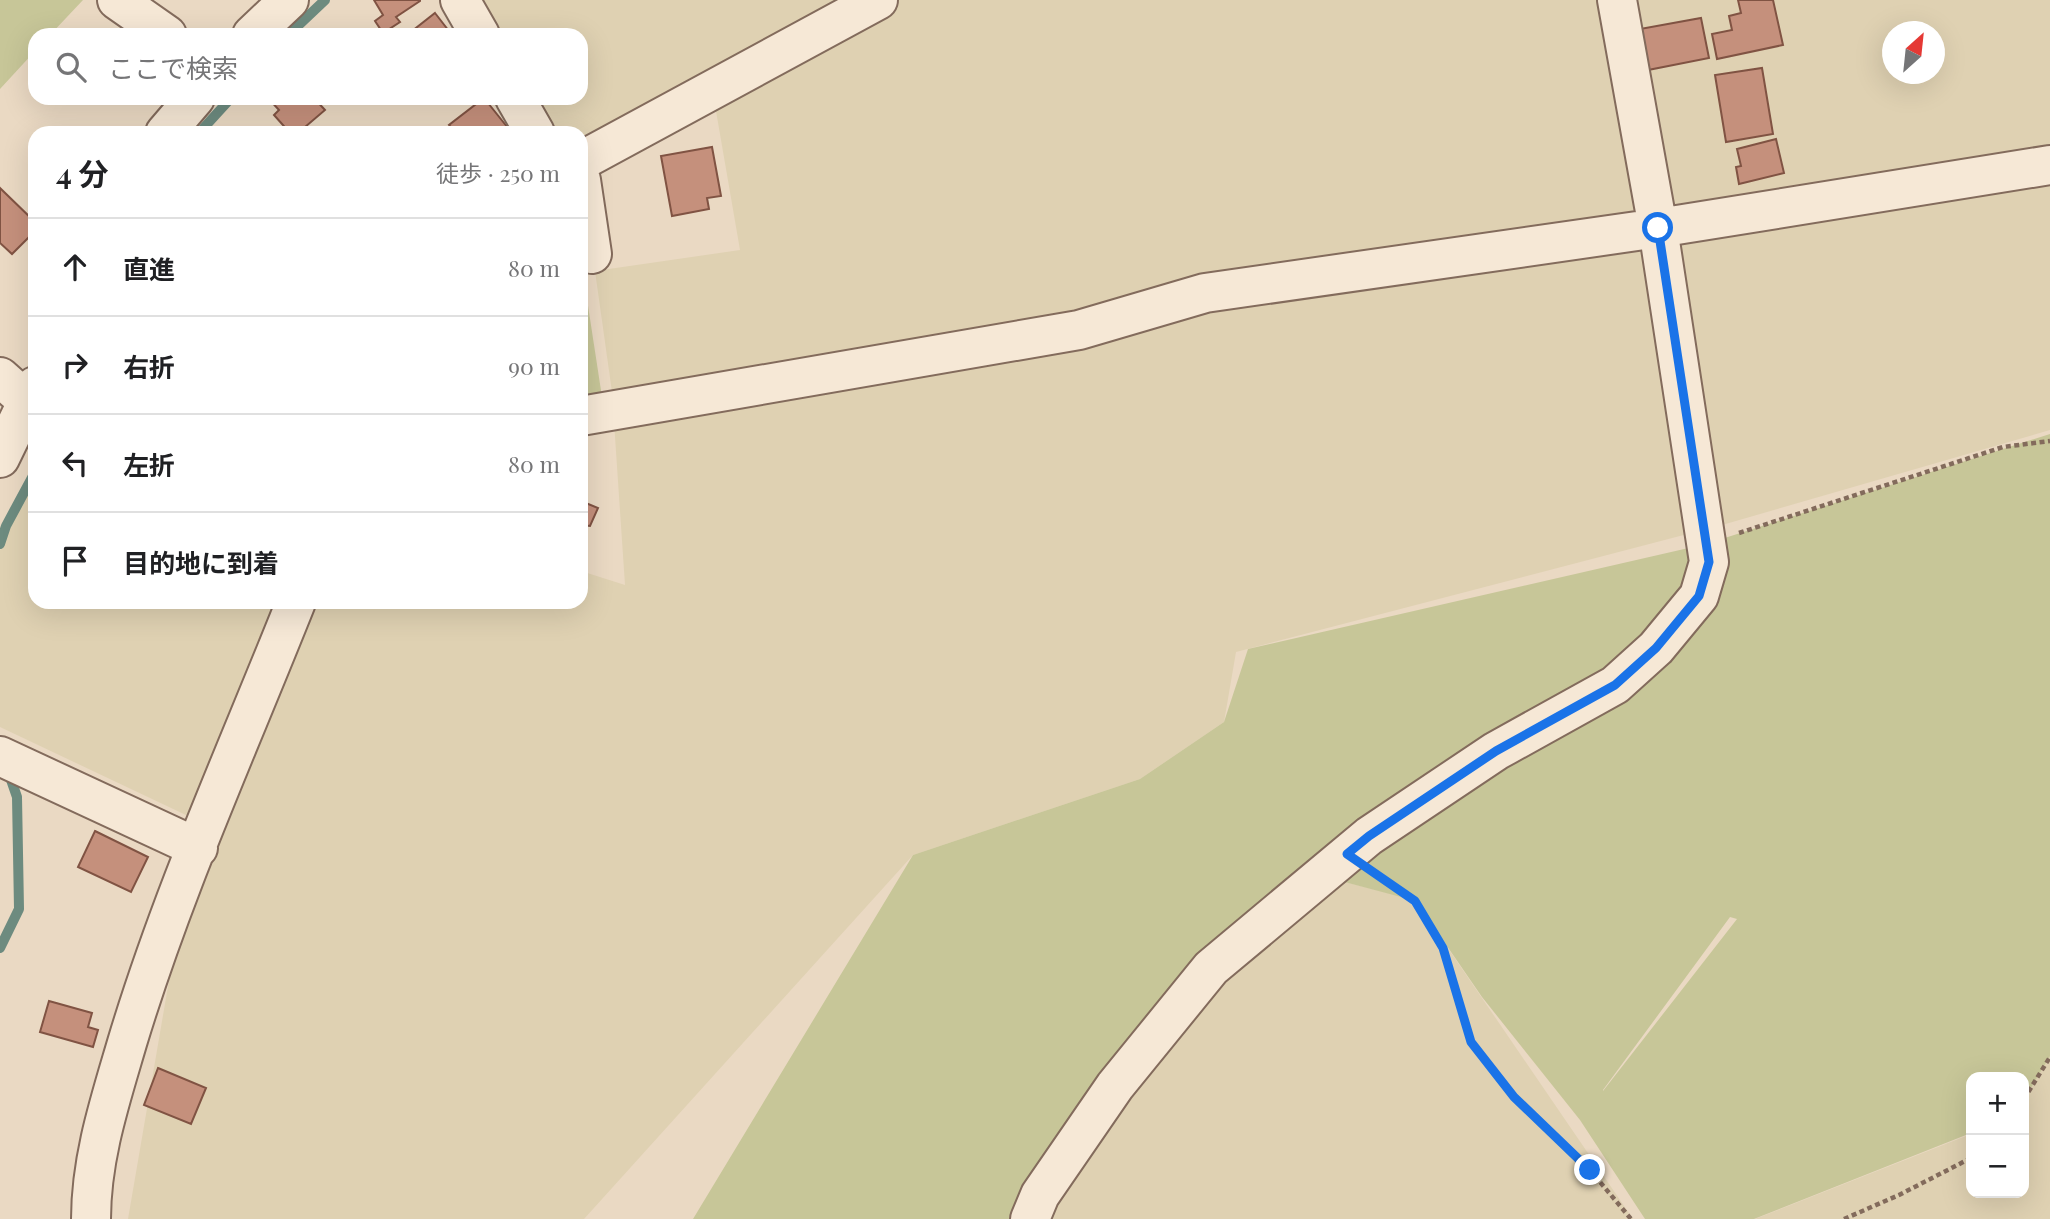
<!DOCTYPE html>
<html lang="ja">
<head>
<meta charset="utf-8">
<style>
  :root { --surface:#fff; --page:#f2f2f2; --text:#202124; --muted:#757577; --line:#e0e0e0 }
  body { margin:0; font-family:"Playfair Display","Noto Sans JP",serif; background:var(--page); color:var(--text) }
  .controls { position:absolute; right:21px; bottom:21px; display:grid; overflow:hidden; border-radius:14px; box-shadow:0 7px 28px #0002 }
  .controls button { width:63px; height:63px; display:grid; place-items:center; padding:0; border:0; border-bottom:2px solid var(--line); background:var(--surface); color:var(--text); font:35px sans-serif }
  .compass { position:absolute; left:1882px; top:21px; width:63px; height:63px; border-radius:50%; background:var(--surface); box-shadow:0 7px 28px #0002; rotate:27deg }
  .stop { position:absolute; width:21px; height:21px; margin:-16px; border:5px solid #1a73e8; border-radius:50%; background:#fff }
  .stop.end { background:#1a73e8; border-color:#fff; box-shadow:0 2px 7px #0008 }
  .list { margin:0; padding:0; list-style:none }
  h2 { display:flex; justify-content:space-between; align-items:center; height:91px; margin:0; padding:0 28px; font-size:30px }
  h2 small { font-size:23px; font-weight:400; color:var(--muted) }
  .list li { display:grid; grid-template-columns:46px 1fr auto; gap:21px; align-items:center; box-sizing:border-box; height:98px; padding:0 28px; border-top:2px solid var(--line) }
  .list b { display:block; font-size:26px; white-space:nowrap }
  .list em { font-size:23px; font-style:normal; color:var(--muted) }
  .icon { flex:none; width:38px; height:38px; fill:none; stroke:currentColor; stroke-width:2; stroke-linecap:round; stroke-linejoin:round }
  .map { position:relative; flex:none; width:2050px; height:1219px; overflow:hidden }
  .search { position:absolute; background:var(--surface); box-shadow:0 7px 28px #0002; left:28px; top:28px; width:560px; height:77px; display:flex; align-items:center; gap:18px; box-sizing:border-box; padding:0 24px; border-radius:21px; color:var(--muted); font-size:26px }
  .panel { position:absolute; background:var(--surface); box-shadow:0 7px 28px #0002; left:28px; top:126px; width:560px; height:483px; border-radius:21px }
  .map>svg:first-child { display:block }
</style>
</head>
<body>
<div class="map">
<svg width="2050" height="1219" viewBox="0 0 2050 1219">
  <rect width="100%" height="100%" fill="#ead9c3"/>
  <path fill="#dfd1b2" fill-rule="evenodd" d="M478,0H845L581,143V133H559L538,98H581V35H499Z
    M878,0H2050V430L1722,525L1236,652L1224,722L1140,779L913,855L584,1219H128L177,934L188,816L0,727V550L35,468V602H581V571L625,585L612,392L595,271L740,250L716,111ZM1892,32H1934V74H1892Z
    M1322,876L1415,900L1633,1219H1043L1159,1032Z
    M2050,1054V1219H1755L1971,1134V1193H2024V1084Z"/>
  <path fill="#c7c698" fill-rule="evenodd" d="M0,0H83L50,35H35V51L0,89Z
    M581,260L602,397L581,400Z
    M2050,434V1056L2024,1099V1077H1971V1133L1754,1219H1645L1580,1120L1482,997L1416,901L1322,876L1157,1024L1043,1219H693L913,855L1140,779L1224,722L1248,649L1706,544ZM1730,917L1737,919L1603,1091V1090Z"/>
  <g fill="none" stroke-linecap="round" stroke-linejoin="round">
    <path stroke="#6d8b7f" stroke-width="10" d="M288,35L325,0
      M199,133L231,98
      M0,544L6,526L35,472
      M0,948L19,909L17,797L8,771"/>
  </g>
  <path fill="#c5907c" stroke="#805343" stroke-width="2" d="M374,0H420V1L396,17L400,22L383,33L375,21L383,15Z
    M1738,0H1773L1783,45L1717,59L1712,34L1732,30L1729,16L1741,13Z
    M435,13L452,35H407Z
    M1701,18L1709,58L1648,70L1640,29Z
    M1762,68L1773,134L1726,142L1715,75Z
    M268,98H314L325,110L298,133H290L274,115L279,110Z
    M484,98L512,133H456L449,125Z
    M1776,139L1784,173L1739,184L1736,167L1741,166L1737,149Z
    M712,147L721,196L707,198L709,209L672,216L661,156Z
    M0,188L35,222V231L12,254L0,243Z
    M581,501L598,508L590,526L581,525Z
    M95,831L148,857L131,892L78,867Z
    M49,1001L92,1013L88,1027L98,1030L93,1047L40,1032Z
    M158,1068L206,1088L191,1124L144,1105Z"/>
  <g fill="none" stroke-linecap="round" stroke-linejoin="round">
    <defs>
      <path id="minor" d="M117,0L167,35
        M460,0L480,35
        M252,35L289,0
        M515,98L535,133
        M165,133L195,98
        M581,161L878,0
        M581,180L592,254
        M0,377L28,402
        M581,416L1079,330L1205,293L1658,228L2050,165
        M0,458L35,386
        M0,756L198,848
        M91,1219C91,1158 110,1101 127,1043C172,893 238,748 296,602
        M1030,1219L1040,1195L1115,1086L1211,968L1369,836L1496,751L1615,685L1656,648L1699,596L1709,562L1658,228L1617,0"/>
    </defs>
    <use href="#minor" stroke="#836b5c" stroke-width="42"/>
    <path stroke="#836b5c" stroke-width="4.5" stroke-dasharray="5 3.5" stroke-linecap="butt" d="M1739,533L2003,447L2050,441
      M1377,874L1415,900L1443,948L1471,1042L1514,1097L1590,1170L1631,1219
      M2024,1099L2050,1057
      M1844,1219L1899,1195L1971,1158"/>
    <use href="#minor" stroke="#f6e8d6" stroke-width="38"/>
  </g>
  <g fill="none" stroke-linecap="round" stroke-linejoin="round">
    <path stroke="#1a73e8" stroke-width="9" d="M1590,1170L1514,1097L1471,1042L1443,948L1415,901L1347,854L1369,836L1496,751L1615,685L1656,648L1699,596L1709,562L1658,228"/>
  </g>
</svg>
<div class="controls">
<button>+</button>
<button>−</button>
</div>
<svg class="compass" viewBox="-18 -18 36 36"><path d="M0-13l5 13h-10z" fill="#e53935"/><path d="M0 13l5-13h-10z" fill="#757577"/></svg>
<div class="stop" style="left:1658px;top:228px"></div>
<div class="stop end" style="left:1590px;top:1170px"></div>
<div class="search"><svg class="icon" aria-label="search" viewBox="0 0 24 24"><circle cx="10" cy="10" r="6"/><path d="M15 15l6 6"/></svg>ここで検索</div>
<section class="panel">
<h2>4 分<small>徒歩 · 250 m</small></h2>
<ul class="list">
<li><svg class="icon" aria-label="ahead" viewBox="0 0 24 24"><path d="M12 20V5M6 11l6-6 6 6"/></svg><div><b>直進</b></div><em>80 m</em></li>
<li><svg class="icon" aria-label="right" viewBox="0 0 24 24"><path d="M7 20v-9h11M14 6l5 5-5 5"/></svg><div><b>右折</b></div><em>90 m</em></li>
<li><svg class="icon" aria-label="left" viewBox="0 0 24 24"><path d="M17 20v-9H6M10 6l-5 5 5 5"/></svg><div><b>左折</b></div><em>80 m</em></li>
<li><svg class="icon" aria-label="arrive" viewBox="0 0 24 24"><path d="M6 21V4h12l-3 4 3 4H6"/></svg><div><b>目的地に到着</b></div></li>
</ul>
</section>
</div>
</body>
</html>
